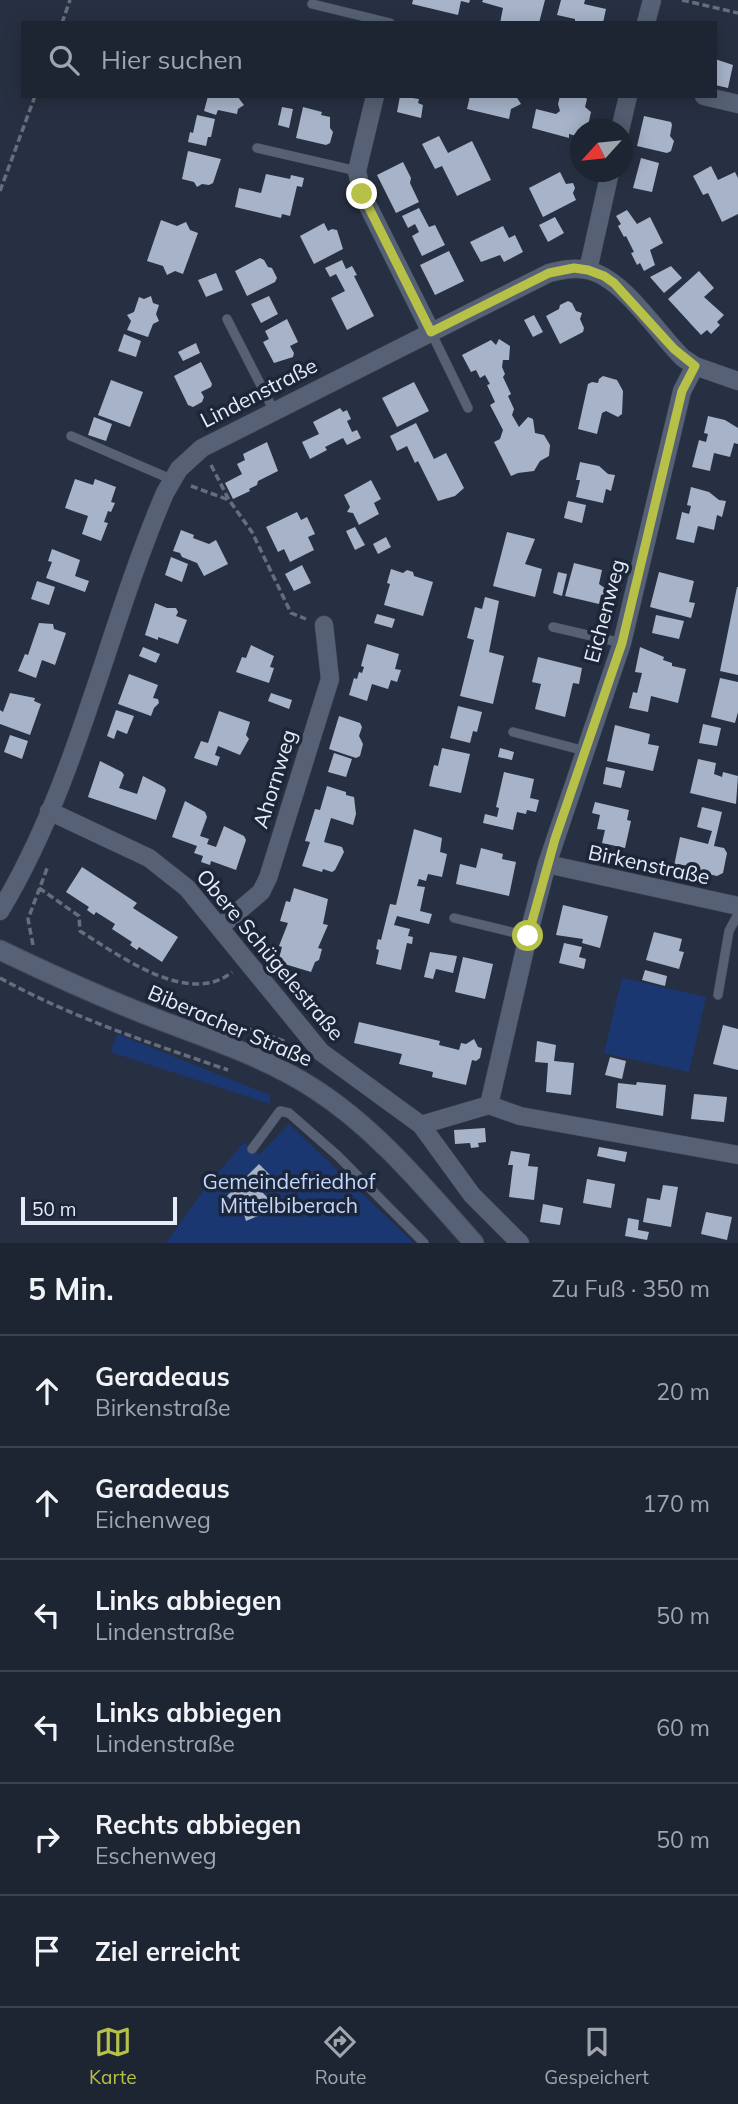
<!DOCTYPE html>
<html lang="de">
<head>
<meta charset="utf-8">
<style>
  :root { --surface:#1d2432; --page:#2a303e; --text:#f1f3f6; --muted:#a0a4ac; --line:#3b414d; --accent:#b8c147 }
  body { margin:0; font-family:Mulish,sans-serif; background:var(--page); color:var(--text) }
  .compass { position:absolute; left:570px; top:119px; width:63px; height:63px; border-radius:50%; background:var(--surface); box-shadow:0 4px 18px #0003; rotate:243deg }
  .scale { position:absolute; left:21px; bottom:18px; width:156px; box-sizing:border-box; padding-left:7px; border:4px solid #e5ecf8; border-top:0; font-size:19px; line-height:24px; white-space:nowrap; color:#e5ecf8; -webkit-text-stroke:5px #1d2638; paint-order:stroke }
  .stop { position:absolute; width:21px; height:21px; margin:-16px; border:5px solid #b8c147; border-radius:50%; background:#fff }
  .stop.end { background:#b8c147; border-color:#fff; box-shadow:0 2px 7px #0008 }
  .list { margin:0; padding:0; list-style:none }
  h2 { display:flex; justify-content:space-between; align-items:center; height:91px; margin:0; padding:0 28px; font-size:30px }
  h2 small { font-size:23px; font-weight:400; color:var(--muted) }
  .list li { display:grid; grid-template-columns:46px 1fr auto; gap:21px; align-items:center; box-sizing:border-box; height:112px; padding:0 28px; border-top:2px solid var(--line) }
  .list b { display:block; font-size:26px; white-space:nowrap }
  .list p { margin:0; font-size:23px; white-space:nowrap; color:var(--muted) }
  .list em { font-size:23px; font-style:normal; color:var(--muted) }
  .icon { flex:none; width:38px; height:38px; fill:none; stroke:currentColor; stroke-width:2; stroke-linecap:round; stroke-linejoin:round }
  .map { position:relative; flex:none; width:738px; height:1243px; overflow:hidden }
  .search { position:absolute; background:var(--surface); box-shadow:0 4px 18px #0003; left:21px; right:21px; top:21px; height:77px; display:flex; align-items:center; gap:18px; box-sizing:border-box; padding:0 24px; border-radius:0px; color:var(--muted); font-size:26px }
  .sheet { height:763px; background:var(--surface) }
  nav { display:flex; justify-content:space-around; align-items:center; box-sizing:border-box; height:98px; border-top:2px solid var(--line); background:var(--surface); font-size:19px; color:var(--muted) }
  nav a { display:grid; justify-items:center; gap:4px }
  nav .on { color:var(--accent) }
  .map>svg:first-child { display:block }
</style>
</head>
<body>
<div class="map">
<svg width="738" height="1243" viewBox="0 0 738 1243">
  <rect width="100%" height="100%" fill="#273042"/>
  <path fill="#1b3772" d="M622,978L706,997L689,1072L604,1053Z
    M117,1034L270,1095V1104L111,1052Z
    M289,1124L414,1243H166L203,1191L244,1142L259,1155Z"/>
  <path fill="#a6b3c9" d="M413,0H470L469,3L461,1L458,15L412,4Z
    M483,0H545L539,23H500L503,8L482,2Z
    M561,0H585L584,4L606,9L603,23H575V19L557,15Z
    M715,59L733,65L728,88L715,85Z
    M208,96H237L244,105L238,109L237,114L218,110L216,115L204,111Z
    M400,96L419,99L418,103L423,105L421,118L397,112Z
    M470,96H516L521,104L511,109L509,119L467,109Z
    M560,96H584L587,99L585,107L591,112L587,130H580V137L569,134V138L532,128L536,109L556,114L560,111L558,104Z
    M282,107L293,109L289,128L278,125Z
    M303,107L322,112L321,115L330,117V128L333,132L330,143L326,145L296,138Z
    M197,115L215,119L211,137H208L206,146L188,142L190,132L193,133Z
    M644,116L671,122L672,125L670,136L674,141L671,151L667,153L637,146Z
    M439,136L448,153L472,141L491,180L457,196L442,166L435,169L422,144Z
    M188,151L221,159L213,183L209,185L202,184L197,187L194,182L182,179Z
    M641,158L659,163L652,192L633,188Z
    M403,162L411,178L410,183L419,202L396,213L377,175Z
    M711,166L718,180L735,172L738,178V214L722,222L708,193L703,195L693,176Z
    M560,172L566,184L573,183L575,188L573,193L576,200L543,217L529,188Z
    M266,174L290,179L291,175L304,178L302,187L297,186L290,216L282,214L281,218L235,207L239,188L261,193Z
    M419,208L429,227L435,225L445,245L422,256L412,236L419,232L415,224L408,228L402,216Z
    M627,210L637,224L650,217L663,243L650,250L655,265L644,271L640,263L637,265L631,253L634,252L626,236L624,237L618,226L621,224L616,216Z
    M555,217L564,233L548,242L539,225Z
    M161,220L177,226L186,222L190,230L198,233L183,274L175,271L167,275L163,266L147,261Z
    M324,223L328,231L332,229L337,230L343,249L314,264L300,236Z
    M503,226L509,238L515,235L523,252L504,262L500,255L481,262L470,242Z
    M449,251L464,281L435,295L420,265Z
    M260,258L264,260L268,267L272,268L277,278L275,282L247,296L235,271Z
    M342,260L346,269L352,266L357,275L354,276L374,316L347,330L331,298L345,291L336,274L330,277L325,268Z
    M671,266L682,278L664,293L650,277Z
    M699,271L714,288L704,297L724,315L717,322L720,325L711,334L707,330L701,335L668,299Z
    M216,273L223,290L206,297L198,280Z
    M151,296L153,303L159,305L156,314L159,321L153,324L148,337L127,330L131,321L127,315L134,312L139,297L144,299Z
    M269,296L278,314L261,323L251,304Z
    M568,301L572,303L576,311L582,313L580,319L584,328L583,332L560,344L546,316L559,309L560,305Z
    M534,315L543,332L533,337L524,320Z
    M287,319L298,342L290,346L294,353L293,357L274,363L263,342L269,339L265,331Z
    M124,334L141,341L136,357L118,351Z
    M499,339L510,346L509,360H503L502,367L505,374L503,377L511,394L508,396L514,409L512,415L519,427L528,417L533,419L535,433L544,435L550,445L549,456L540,461L534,471L518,473L511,476L494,442L500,439L503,430L490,405L495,402L487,385L490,384L485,375L480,378L476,370L471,372L462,355L491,340L496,345Z
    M196,343L200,353L183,361L178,352Z
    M201,362L212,384L211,387L201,392L204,397L202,402L193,407L188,405L174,376Z
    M603,376L617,380L623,391L622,414L618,417L606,411L602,413L597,434L578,429L588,384L592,382L598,383L599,379Z
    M111,380L143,392L130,427L98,415Z
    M414,382L429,411L397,427L382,398Z
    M340,408L343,412L347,410L351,419L347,421L352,432L357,430L361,438L347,445L343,438L325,447L327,450L310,459L302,442L319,434L313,422Z
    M708,416L725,420L738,428V444L734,443L730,457L714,453L710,471L692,467L699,440L706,442L708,434L704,433Z
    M94,417L112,424L106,441L88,435Z
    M416,423L434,459L446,453L464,488L455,496L438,501L418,461L415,463L407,446L397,451L390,436Z
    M267,442L278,471L258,481L257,485L249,489L250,491L233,499L225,483L242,474L237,464L245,460L243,454Z
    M580,462L599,466L608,474L615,475L611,491L606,489L603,503L576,497L580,480H576Z
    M75,479L93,485L95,479L116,487L111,502L115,503L111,512L108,511L104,522L108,523L101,541L82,534L88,516L65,508Z
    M371,480L381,499L374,503L379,514L359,525L353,513L347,512L350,507L344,495Z
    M691,487L709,492L719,500L726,501L722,517L717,515L714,530L698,526L694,543L676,539L682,512L689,514L691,506L687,505Z
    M568,501L586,505L582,523L564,518Z
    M297,512L301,520L307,517L315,534L308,537L314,550L290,562L284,549L278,552L266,527Z
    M355,527L365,545L355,550L346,531Z
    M181,530L194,535L193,538L209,544L216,540L228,564L204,576L197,563L182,557L180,553L173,551Z
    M507,532L535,539L525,564L542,569L535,597L493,586Z
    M386,537L391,547L378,554L373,544Z
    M52,549L80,560L75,576L89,581L85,592L46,578L52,562L48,561Z
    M171,557L188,564L182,582L165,575Z
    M574,563L602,570L599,584L606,589L604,594L601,595L599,604L565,596Z
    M302,565L311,583L294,591L285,574Z
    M391,569L403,573L407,570L413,572L414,576L433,582L423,616L384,605L390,584L387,583Z
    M558,572L567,574L562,596L553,593Z
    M659,572L694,581L689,602L695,603L691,618L650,607Z
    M37,581L55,587L49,605L31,599Z
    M737,587H738V675L720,671Z
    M485,597L499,601L489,652L504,656L493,704L460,696L474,640L467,638L475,607L482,609Z
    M155,603L167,608H176L178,612L176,616L187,620L178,644L158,637V640L145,635Z
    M377,614L395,619L392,628L374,623Z
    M656,615L684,621L679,639L652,633Z
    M39,623L53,624L54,629L66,633L55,665L42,660L36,678L18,671L25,654L28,655Z
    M367,644L399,654L395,669L401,670L397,682L391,680L388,689L372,684L367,701L349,695L354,678L357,679L359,672L362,673L364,667L361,666Z
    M251,645L274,656L270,667L274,668L269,683L236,672L242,657L246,658Z
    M143,647L160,654L156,663L139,656Z
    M640,647L664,657L663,660L672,663V666L686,669L678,703L651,696L648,712L629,708L633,692L637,693L642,673L635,672Z
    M538,657L582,668L579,684L573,683L565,717L535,709L541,684L532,682Z
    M129,674L158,685L153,698L158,699L159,703L154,708L151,716L118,704Z
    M720,678L738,682V712L735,723L711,717Z
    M10,693L35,698L34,701L41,704L30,735L0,724V710L3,712Z
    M271,693L292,700L289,709L268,701Z
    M458,706L482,712L477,732L473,731L470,743L450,738Z
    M116,710L134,716L127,734L117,730L114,739L107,736Z
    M219,711L250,722L246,735L249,739L240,755L218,746L215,755L220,757L217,766L194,758L201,741L208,743Z
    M339,716L360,723L362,727L359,736L363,744L360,756L356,758L329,749Z
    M703,724L721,728L717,746L699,743Z
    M615,725L650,734L648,744L659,746L653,771L607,761Z
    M10,735L28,741L22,759L4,752Z
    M442,748L470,754L461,793L429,786L434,765L438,766Z
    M500,748L514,752L512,760L498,757Z
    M334,753L352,759L346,777L328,772Z
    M698,759L716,763L714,774L722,777L723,772L738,776L736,804L690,793Z
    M100,761L122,772L124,775L119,788L137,794L143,776L164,787L166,790L156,820L88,797Z
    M606,767L625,771L621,788L603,784Z
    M504,772L534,779L530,798L539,800L536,812L527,810L526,814L517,812L513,830L483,823L485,814L497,817L499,808L496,807Z
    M327,786L346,792V795L354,797L356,814L353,825L331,818L324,842L342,847L344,852L335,870L332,872L323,869L322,872L302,866L310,842L305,841L315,809L320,810Z
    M185,801L205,812L207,817L200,836L209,839L207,844L216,847L224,826L244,836L246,840L236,870L211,861L210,865L201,862L203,856L194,853L197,846L172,837Z
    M595,802L629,810L627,820L631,821L625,848L602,843L605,830L597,829L600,815L592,813Z
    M702,807L722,812L714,846L724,848L727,853L723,873L717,876L691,870L690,875L682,873L683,868L674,866L680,837L708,844L712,831L697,827Z
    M414,829L442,838L440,852L447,854L442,877L428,874L426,881L419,879L417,886L425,887L420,911L432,914L429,924L397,916L394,925L410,929L408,936L413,937L412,944L407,943L401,970L376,964L379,950L376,949L378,939L381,940L390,904L396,905Z
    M481,848L503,854L502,859L516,862L509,896L456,884L460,864L476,868Z
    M82,867L137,903L133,908L178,937L162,962L139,947L137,950L130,945L132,942L112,929L115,924L96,912L94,915L87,910L89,907L66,892Z
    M294,888L328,899L323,924L328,925L318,948L322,949L319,960L315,962L311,972L278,962L282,947L279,946L288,923L280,921L286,901L290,902Z
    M563,905L608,916L600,948L582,943L583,939L556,935Z
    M654,932L682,939L679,951L684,952L679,969L646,960Z
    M564,943L582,947L579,957L586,959L584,969L559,963Z
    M430,952L457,956L453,973L436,969L433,979L424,977Z
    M463,957L493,964L485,999L455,992Z
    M645,970L667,976L665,986L642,980Z
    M359,1022L440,1041L439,1045L459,1050L461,1043L466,1044L474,1039L478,1047L482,1048L480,1058L476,1061L472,1060L466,1085L432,1077L433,1072L399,1064L402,1054L354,1043Z
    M723,1025L738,1029V1070L713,1064Z
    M537,1041L556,1045L554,1061L574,1063L571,1095L546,1092L548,1063L535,1062Z
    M610,1057L626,1061L622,1079L605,1075Z
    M637,1082L666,1085L663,1116L616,1108L618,1083L636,1085Z
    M694,1094L727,1097L724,1122L691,1119Z
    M485,1128L486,1142L478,1143L479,1147L471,1148L470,1143L455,1144L454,1130Z
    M599,1147L627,1152L625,1162L597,1156Z
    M511,1151L530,1154L528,1166L538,1167L534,1200L509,1197L513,1165H508Z
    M259,1164L275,1180L262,1192L269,1199L266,1208L258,1216L246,1221L243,1211L227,1196Z
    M587,1179L615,1184L611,1208L583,1203Z
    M663,1185L678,1187L671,1227L643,1222L647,1198L660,1200Z
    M543,1204L563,1208L560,1225L540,1222Z
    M706,1212L732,1217L727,1240L701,1234Z
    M628,1218L639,1220L638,1230L649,1232L647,1240L625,1236Z"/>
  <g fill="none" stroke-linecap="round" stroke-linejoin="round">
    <defs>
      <path id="service" d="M312,4L390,23
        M257,148L357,171
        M227,319L274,411
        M431,332L468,408
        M71,436L173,480
        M553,627L622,643
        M513,732L585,751
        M454,918L528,936
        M718,995L729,931L738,914
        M252,1149L280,1111L289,1113L338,1156L424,1243"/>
      <path id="minor" d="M646,23L652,0
        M375,96L357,171L362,194L431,332
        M704,96L738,104
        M620,130L628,96
        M588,270L610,172
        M49,811L149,858L187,888L321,1052L421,1125L489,1105L520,1116L738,1155
        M547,864L622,643L682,391L695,366
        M0,911C78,782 106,630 165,493L179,469L202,448L549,273C561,270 574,267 587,270C623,277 657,333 683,358L695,366L738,381
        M220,927L261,892L268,878L330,679L324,625
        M489,1105L528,936L547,864L738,906
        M421,1125L472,1195L520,1243"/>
      <path id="tertiary" d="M0,950C52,975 103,998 157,1019C209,1039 265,1057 313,1088C376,1128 424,1187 474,1243"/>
    </defs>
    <use href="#service" stroke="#434b5b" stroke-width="10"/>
    <use href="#minor" stroke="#434b5b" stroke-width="19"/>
    <use href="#tertiary" stroke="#434b5b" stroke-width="21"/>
    <path stroke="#666e7e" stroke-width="3.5" stroke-dasharray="7 3.5" stroke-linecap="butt" d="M682,0L738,13
      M62,23L70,0
      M0,191L35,96
      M211,465L229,500L252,532L291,613L306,619
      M191,486L229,500
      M39,888L79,916L80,931C117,954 189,1008 232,972
      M33,945L28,919L48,866
      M0,978C73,1018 150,1043 228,1070
      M228,1022L287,1042"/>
    <use href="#service" stroke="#566175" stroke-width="9"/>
    <use href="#minor" stroke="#566175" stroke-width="18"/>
    <use href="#tertiary" stroke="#566175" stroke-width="19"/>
  </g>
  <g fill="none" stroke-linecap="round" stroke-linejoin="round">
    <path stroke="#b8c147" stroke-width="9" d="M362,194L431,332L549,273L574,268L588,270L604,276L614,283L674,349L695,366L682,391L622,643L555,839L528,936"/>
  </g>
  <g text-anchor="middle" stroke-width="7" stroke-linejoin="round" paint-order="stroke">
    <g font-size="21" fill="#e5ecf8" stroke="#1d2638">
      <text transform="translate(259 393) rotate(-27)" y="7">Lindenstraße</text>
      <text transform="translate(605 611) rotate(-75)" y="7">Eichenweg</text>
      <text transform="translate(275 779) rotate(-73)" y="7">Ahornweg</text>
      <text transform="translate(649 865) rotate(12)" y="7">Birkenstraße</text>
      <text transform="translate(270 955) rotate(50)" y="7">Obere Schügelestraße</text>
      <text transform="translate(230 1026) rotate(23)" y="7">Biberacher Straße</text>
    </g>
    <g font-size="21" fill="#c1d7ff" stroke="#1d2638">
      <text x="289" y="1189">Gemeindefriedhof<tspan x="289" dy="24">Mittelbiberach</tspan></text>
    </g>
  </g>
</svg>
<svg class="compass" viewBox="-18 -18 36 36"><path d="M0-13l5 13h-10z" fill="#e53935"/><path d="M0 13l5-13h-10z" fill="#a0a4ac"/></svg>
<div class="scale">50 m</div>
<div class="stop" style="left:528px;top:936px"></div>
<div class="stop end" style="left:362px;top:194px"></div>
<div class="search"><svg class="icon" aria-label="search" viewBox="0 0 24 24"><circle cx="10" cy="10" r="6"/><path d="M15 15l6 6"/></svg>Hier suchen</div>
</div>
<section class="sheet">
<h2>5 Min.<small>Zu Fuß · 350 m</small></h2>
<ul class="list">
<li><svg class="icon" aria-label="ahead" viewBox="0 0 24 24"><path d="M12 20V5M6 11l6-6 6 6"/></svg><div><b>Geradeaus</b><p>Birkenstraße</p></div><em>20 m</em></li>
<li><svg class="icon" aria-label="ahead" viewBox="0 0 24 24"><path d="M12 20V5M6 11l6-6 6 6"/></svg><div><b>Geradeaus</b><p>Eichenweg</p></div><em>170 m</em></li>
<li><svg class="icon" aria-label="left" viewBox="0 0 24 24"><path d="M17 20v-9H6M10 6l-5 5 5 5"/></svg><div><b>Links abbiegen</b><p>Lindenstraße</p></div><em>50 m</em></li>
<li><svg class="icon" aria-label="left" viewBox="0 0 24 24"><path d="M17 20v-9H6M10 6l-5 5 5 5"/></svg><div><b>Links abbiegen</b><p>Lindenstraße</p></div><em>60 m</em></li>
<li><svg class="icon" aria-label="right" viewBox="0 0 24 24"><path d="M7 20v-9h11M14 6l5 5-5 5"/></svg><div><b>Rechts abbiegen</b><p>Eschenweg</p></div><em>50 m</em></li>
<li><svg class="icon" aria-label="arrive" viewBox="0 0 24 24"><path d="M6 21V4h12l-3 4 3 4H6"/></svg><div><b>Ziel erreicht</b></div></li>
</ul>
</section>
<nav>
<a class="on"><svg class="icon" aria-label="map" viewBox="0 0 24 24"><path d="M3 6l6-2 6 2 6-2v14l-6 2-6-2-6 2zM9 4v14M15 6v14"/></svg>Karte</a>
<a><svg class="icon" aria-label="directions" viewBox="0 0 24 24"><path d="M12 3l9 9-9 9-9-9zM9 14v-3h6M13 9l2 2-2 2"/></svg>Route</a>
<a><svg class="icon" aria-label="saved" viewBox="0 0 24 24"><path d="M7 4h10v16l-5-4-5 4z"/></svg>Gespeichert</a>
</nav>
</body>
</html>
